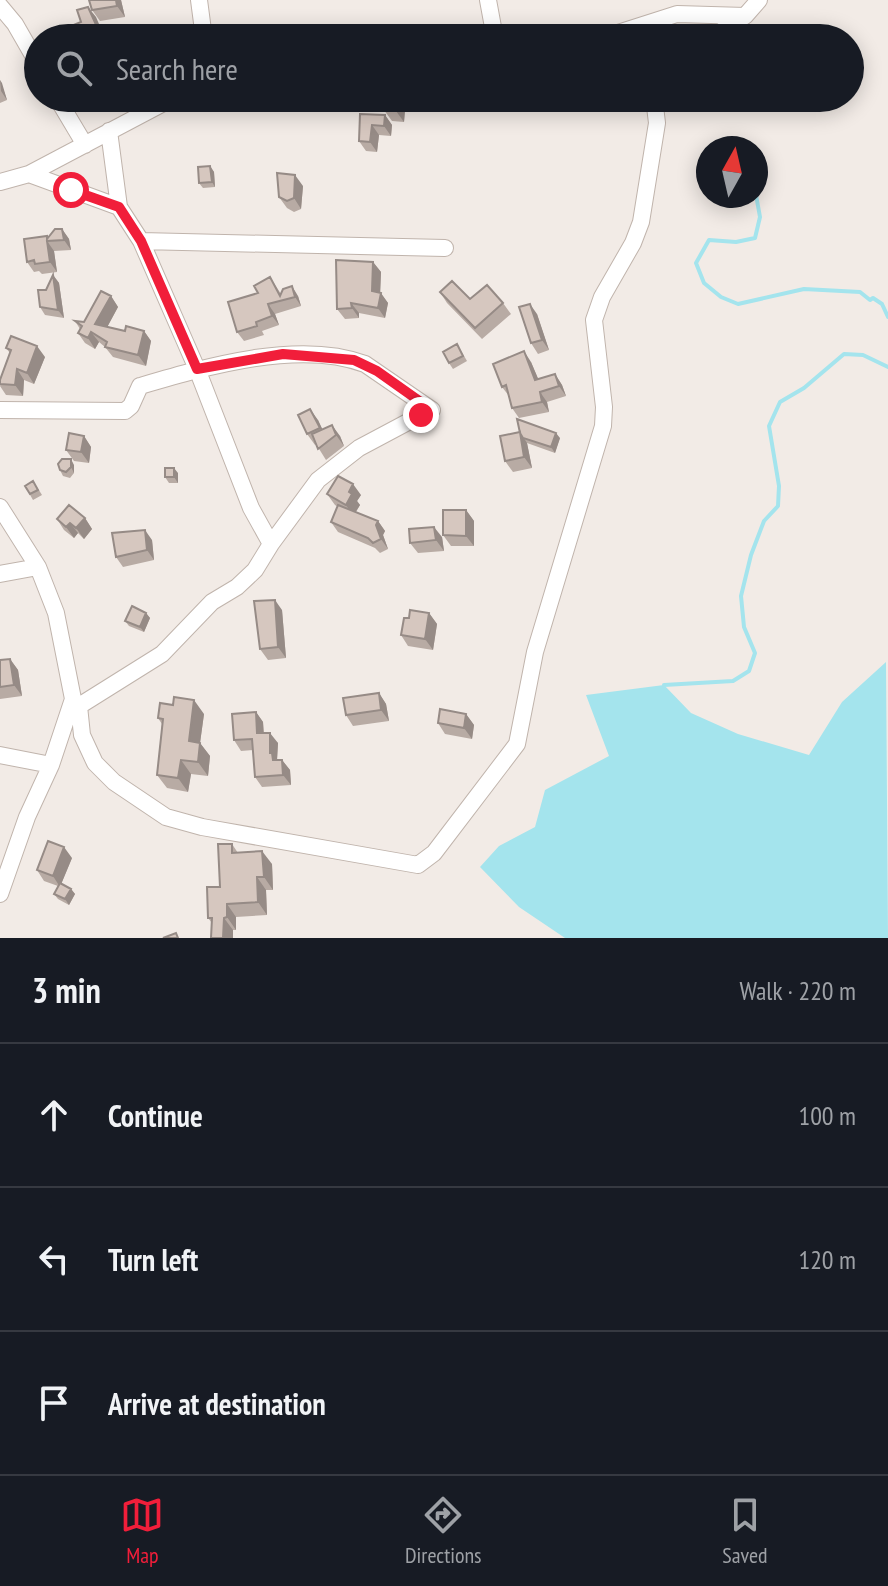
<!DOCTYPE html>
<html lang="en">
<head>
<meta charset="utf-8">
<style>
  :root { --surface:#171b24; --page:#242831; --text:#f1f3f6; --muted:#9ea1a6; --line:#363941; --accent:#f11e3a }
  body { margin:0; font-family:"PT Sans Narrow",sans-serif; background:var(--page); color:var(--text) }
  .compass { position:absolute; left:696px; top:136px; width:72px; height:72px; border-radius:50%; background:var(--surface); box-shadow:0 4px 20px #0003; rotate:8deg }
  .stop { position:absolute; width:24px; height:24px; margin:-18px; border:6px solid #f11e3a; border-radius:50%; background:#fff }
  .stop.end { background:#f11e3a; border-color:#fff; box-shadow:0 2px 8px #0008 }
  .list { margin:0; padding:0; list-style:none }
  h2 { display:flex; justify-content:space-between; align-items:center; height:104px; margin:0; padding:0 32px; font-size:34px }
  h2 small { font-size:26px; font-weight:400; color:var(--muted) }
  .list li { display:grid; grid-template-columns:52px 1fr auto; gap:24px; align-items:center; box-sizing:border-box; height:144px; padding:0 32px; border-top:2px solid var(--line) }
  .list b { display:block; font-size:30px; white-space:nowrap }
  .list em { font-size:26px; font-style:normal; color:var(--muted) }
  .icon { flex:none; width:44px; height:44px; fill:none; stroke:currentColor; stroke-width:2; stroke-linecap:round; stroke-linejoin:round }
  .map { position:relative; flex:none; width:888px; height:938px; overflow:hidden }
  .search { position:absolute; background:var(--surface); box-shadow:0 4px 20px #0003; left:24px; right:24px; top:24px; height:88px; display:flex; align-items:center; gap:20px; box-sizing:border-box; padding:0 28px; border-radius:44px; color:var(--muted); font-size:30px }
  .sheet { height:536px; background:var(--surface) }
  nav { display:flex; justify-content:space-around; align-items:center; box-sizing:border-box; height:112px; border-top:2px solid var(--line); background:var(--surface); font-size:22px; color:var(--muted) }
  nav a { display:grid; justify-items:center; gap:4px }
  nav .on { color:var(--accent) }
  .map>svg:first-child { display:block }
</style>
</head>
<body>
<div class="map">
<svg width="888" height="938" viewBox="0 0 888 938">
  <rect width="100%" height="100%" fill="#f2ebe6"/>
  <path fill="#a4e4ed" d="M886,662L888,938H565L519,907L480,867L499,846L535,827L545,790L609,756L586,695L664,685L691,713L738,734L809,755L842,702Z"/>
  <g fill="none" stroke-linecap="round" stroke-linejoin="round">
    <path stroke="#a4e4ed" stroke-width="4" d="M756,195L760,217L755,238L736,242L709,240L696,263L704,283L721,297L738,304L804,289L860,292L870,300L873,298L882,304L888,317
      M664,685L733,681L749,671L755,653L744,627L741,596L751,555L764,521L778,506L779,486L769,426L780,402L804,388L844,354L863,355L888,367"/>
    <defs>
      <path id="minor" d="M199,0L204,38
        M488,0L495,38
        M0,6L15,24L38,64
        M602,38L677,14L745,16L759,0
        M710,38L745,16
        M57,98L85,145
        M109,131L119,207
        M29,174L119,207L141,241L197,369L251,508L271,544
        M0,182L29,174L173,98
        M141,241L445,248
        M0,410L125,411L131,406L140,386C205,367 299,339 365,364L432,410
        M0,507L38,567L56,613L73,699L51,765L27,817L0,894
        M0,574L38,567
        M74,700L79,706L162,654L212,602L237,587L255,570L271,544L318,480L359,448L421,415L425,407L432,410
        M79,706L82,735L95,763L114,782L166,817L202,827L418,865L434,853L517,744L535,652L603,426L604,407L594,320L602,297L633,243L641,222L657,123L654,98
        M0,755L51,765"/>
    </defs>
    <use href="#minor" stroke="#c0b4ac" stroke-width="18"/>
    <use href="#minor" stroke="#fff" stroke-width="16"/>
  </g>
  <path fill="#b8aba4" d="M121,0L125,17L100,21L92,10Z
    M0,80L7,100L0,103Z
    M406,98L404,122L392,121L384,110Z
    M360,114L385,115L392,125L391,136L379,135L377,152L366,151L359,141Z
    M210,166L214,172L215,187L203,188L199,183Z
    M303,186L301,209L294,212L287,208L279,197Z
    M62,229L69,239L71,250L54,251L57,272L42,274L39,271L34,272L27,262L48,238Z
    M373,262L381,272L380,293L388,303L385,318L359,313V318L345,319L337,309Z
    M53,275L59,283L64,318L45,315L40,307Z
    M270,277L281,294L298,296L301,306L275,314L279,325L262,331L264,335L244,341L237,332L258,293Z
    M440,292L470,299L503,303L511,314L482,339L447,303Z
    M111,296L118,307L107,327L125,331H144L151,341L146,366L113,357L105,347L99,342L95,349L85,343L78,333L80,329L75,321L84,322Z
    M537,314L549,350L538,354L531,343Z
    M457,344L467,361L453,369L449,363Z
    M6,348L45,357L34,384L24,380L23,396L6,395L0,386L10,353Z
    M531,362L538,379L555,374L562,385L566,396L547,402L549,412L519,418L512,408L509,396L502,387Z
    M318,420L322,429L340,436L344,446L326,460L316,444L315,445L307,434Z
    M84,436L91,447L89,463L74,461L66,450Z
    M500,436L560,438L555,453L527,443L532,468L513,472L505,461Z
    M74,465V473L70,478L63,476L60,470Z
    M178,473V483H169L165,477Z
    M25,486L37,487L42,495L33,500Z
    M327,494L361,495L357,501L360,505L356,512L378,521L385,531L383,535L388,549L380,553L375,548L338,532L331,522L338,507L335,505Z
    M466,510L474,521V546H451L443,535Z
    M85,518L92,529L84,539L78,533L74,538L64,530L57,519Z
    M442,537L444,551L418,553L410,543Z
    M152,540L154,560L123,567L116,557Z
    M282,610L286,658L268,660L260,649Z
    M146,613L150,618L144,632L129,626L125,621Z
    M429,613L437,624L433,650L408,646L401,635L409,618Z
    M10,659L18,670L22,696L0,699V660Z
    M379,693L386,704L389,721L353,726L346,715Z
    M256,712L263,722L264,733L278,743L277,760H282L290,770L291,785L262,787L255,777L253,750L241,751L234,740Z
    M204,714L200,743L210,756L208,776L191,774L188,792L167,788L157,775L162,724L158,718Z
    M466,714L474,725L472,739L445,734L438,723Z
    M232,844L238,853L272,864L273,890H266L267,915L236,917V930H233V938H211L212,923L208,918L220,887Z
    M72,858L61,884L71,889L75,894L69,905L58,899L54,894L58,886L44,881L37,870Z"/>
  <path fill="#968b86" d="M116,0H121L125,17L117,6Z
    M88,7L96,17L105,38H102Z
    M0,80L2,83L7,100L1,91Z
    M397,98H406L404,122L396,111Z
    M385,115L392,125L391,136L384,126Z
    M372,125L379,135L377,152L370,142Z
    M210,166L214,172L215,187L212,182Z
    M295,175L303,186L301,209L294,198Z
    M62,229L69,239L71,250L64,240Z
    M47,241L54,251L57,272L50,262Z
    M373,262L381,272L380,297L381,293L388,303L385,318L378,308L372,291Z
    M53,275L59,283L64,318L58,310Z
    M292,286L298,296L301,306L295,297Z
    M111,296L118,307L103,335L95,324Z
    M351,303L359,313V318L352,308Z
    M268,304L275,314L279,325L272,316Z
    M530,304L537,314L549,350L542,340Z
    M144,331L151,341L146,366L138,355Z
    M91,332L99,342L95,349L88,338Z
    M37,346L45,357L34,384L27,373Z
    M524,351L531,362L543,390L535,380Z
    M17,369L24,380L23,396L15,385Z
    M555,374L562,385L566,396L559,386Z
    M540,392L547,402L549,412L542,402Z
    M310,409L318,420L327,439L320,428Z
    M332,425L340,436L344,446L336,435Z
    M520,432L527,443L532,468L524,457Z
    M556,433L560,438L555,453L551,447Z
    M84,436L91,447L89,463L81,452Z
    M71,459L74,465V473L71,467Z
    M174,468L178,473V483L174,477Z
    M353,484L361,495L357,501L360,505L353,516L346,505L349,492Z
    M466,510L474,521V546L466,536Z
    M85,518L92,529L84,539L76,528Z
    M378,521L385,531L383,535L388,549L381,539L376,525Z
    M70,523L78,533L74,538L66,527Z
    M434,527L442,537L444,551L436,540Z
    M145,530L152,540L154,560L147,550Z
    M275,600L282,610L286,658L278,647Z
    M146,613L150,618L144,632L140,627Z
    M429,613L437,624L433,650L425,639Z
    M10,659L18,670L22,696L14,685Z
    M379,693L386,704L389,721L381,710Z
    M194,700L204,714L200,743L210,756L208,776L198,762L189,741Z
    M256,712L263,722L264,743L257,733Z
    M466,714L474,725L472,739L464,728Z
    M270,733L278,743L277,760H273L270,753Z
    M181,760L191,774L188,792L178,778Z
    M282,760L290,770L291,785L283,775Z
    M64,847L72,858L60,887L53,876Z
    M262,851L272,864L273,890L264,877Z
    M257,877L266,890L267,915L258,902Z
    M71,889L75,894L69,905L65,899Z
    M227,904L236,917V930L227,917Z
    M224,918L233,930V938H223Z"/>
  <path fill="#d6c7bf" stroke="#968b86" stroke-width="2" d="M89,0H116L117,6L92,10Z
    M88,7L102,38H76L71,26L81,22L77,10Z
    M385,98H397L396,111L384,110Z
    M360,114L385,115L384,126L372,125L370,142L359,141Z
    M210,166L212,182L199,183L198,167Z
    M277,173L295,175L294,198L287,201L279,197Z
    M55,229H62L64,240L47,241L50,262L35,264L34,260L27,262L24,239L47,236V239Z
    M336,260L373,262L372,291L381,293L378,308L351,303L352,308L337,309Z
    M53,275L58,310L40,307L38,290H46Z
    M270,277L280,296L283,289L292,286L295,297L268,304L272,316L256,322L257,326L237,332L228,302L258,293L254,286Z
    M452,281L470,299L487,285L503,303L475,328L440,292Z
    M101,291L111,296L95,324L125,331L126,326L144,331L138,355L105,347L107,342L91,332L88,338L78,333L82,326L75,321L84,322Z
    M530,304L542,340L531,343L519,307Z
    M11,336L37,346L27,373L17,369L15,385L0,384V380L11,350L6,348Z
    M457,344L463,356L449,363L443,352Z
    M524,351L535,380L555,374L559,386L540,392L542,402L512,408L506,385L502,387L493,364Z
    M310,409L320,428L307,434L298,415Z
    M517,419L556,433L551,447L523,438L520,433Z
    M332,425L336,435L318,449L312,434Z
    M520,432L524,457L505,461L500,436Z
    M69,433L84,436L81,452L66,450Z
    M62,459H71V467L66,472L60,470L58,464Z
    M165,468H174V477H165Z
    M338,476L353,484L349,492L352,494L346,505L327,494Z
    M33,481L38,490L30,494L25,486Z
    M69,505L85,518L76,528L70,523L66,527L57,519Z
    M338,505L378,521L376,525L381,539L373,543L368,538L331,522Z
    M443,510H466V536L443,535Z
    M434,527L436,540L410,543L409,529Z
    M145,530L147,550L116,557L112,533Z
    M275,600L278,647L260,649L254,601Z
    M132,606L146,613L140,627L125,621Z
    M410,610L429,613L425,639L401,635L404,618H409Z
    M10,659L14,685L0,687V660Z
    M379,693L381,710L346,715L343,698Z
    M174,697L194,700L189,741L200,743L198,762L181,760L178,778L157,775L163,719L158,718L160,703L173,705Z
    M440,709L466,714L464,728L438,723Z
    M256,712L257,733H270V753H272L273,760H282L283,775L255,777L252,739L234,740L232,714Z
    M48,841L64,847L53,876L37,870Z
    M218,844H232V853L262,851L264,877H257L258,902L227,904V917L224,918L223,938H211L212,918H208L207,887H220Z
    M60,883L71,889L65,899L54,894Z
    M176,933L178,938H163Z"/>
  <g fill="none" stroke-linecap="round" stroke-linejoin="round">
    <path stroke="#f11e3a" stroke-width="10" d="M71,190L119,207L141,241L197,369L283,354L354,360L377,371L432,410L425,407L421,415"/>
  </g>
</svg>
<svg class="compass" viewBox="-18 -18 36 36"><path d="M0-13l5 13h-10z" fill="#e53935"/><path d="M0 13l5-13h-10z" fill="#9ea1a6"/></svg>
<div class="stop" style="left:71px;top:190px"></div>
<div class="stop end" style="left:421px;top:415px"></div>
<div class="search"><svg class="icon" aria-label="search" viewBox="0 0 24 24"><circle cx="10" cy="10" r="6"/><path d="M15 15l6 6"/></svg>Search here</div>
</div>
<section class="sheet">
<h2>3 min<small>Walk · 220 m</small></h2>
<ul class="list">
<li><svg class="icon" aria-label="ahead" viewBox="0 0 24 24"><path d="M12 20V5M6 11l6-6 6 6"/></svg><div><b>Continue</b></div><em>100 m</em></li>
<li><svg class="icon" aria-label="left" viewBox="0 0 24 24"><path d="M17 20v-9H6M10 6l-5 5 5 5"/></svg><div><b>Turn left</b></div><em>120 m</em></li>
<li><svg class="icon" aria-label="arrive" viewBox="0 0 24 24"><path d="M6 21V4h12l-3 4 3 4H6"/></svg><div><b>Arrive at destination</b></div></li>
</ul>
</section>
<nav>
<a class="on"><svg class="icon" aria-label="map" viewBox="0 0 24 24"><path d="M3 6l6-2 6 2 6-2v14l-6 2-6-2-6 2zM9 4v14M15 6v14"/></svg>Map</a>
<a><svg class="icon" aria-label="directions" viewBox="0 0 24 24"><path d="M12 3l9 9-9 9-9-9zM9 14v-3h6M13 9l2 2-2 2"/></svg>Directions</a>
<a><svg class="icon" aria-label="saved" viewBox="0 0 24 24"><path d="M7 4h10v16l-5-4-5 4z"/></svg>Saved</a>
</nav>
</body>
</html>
